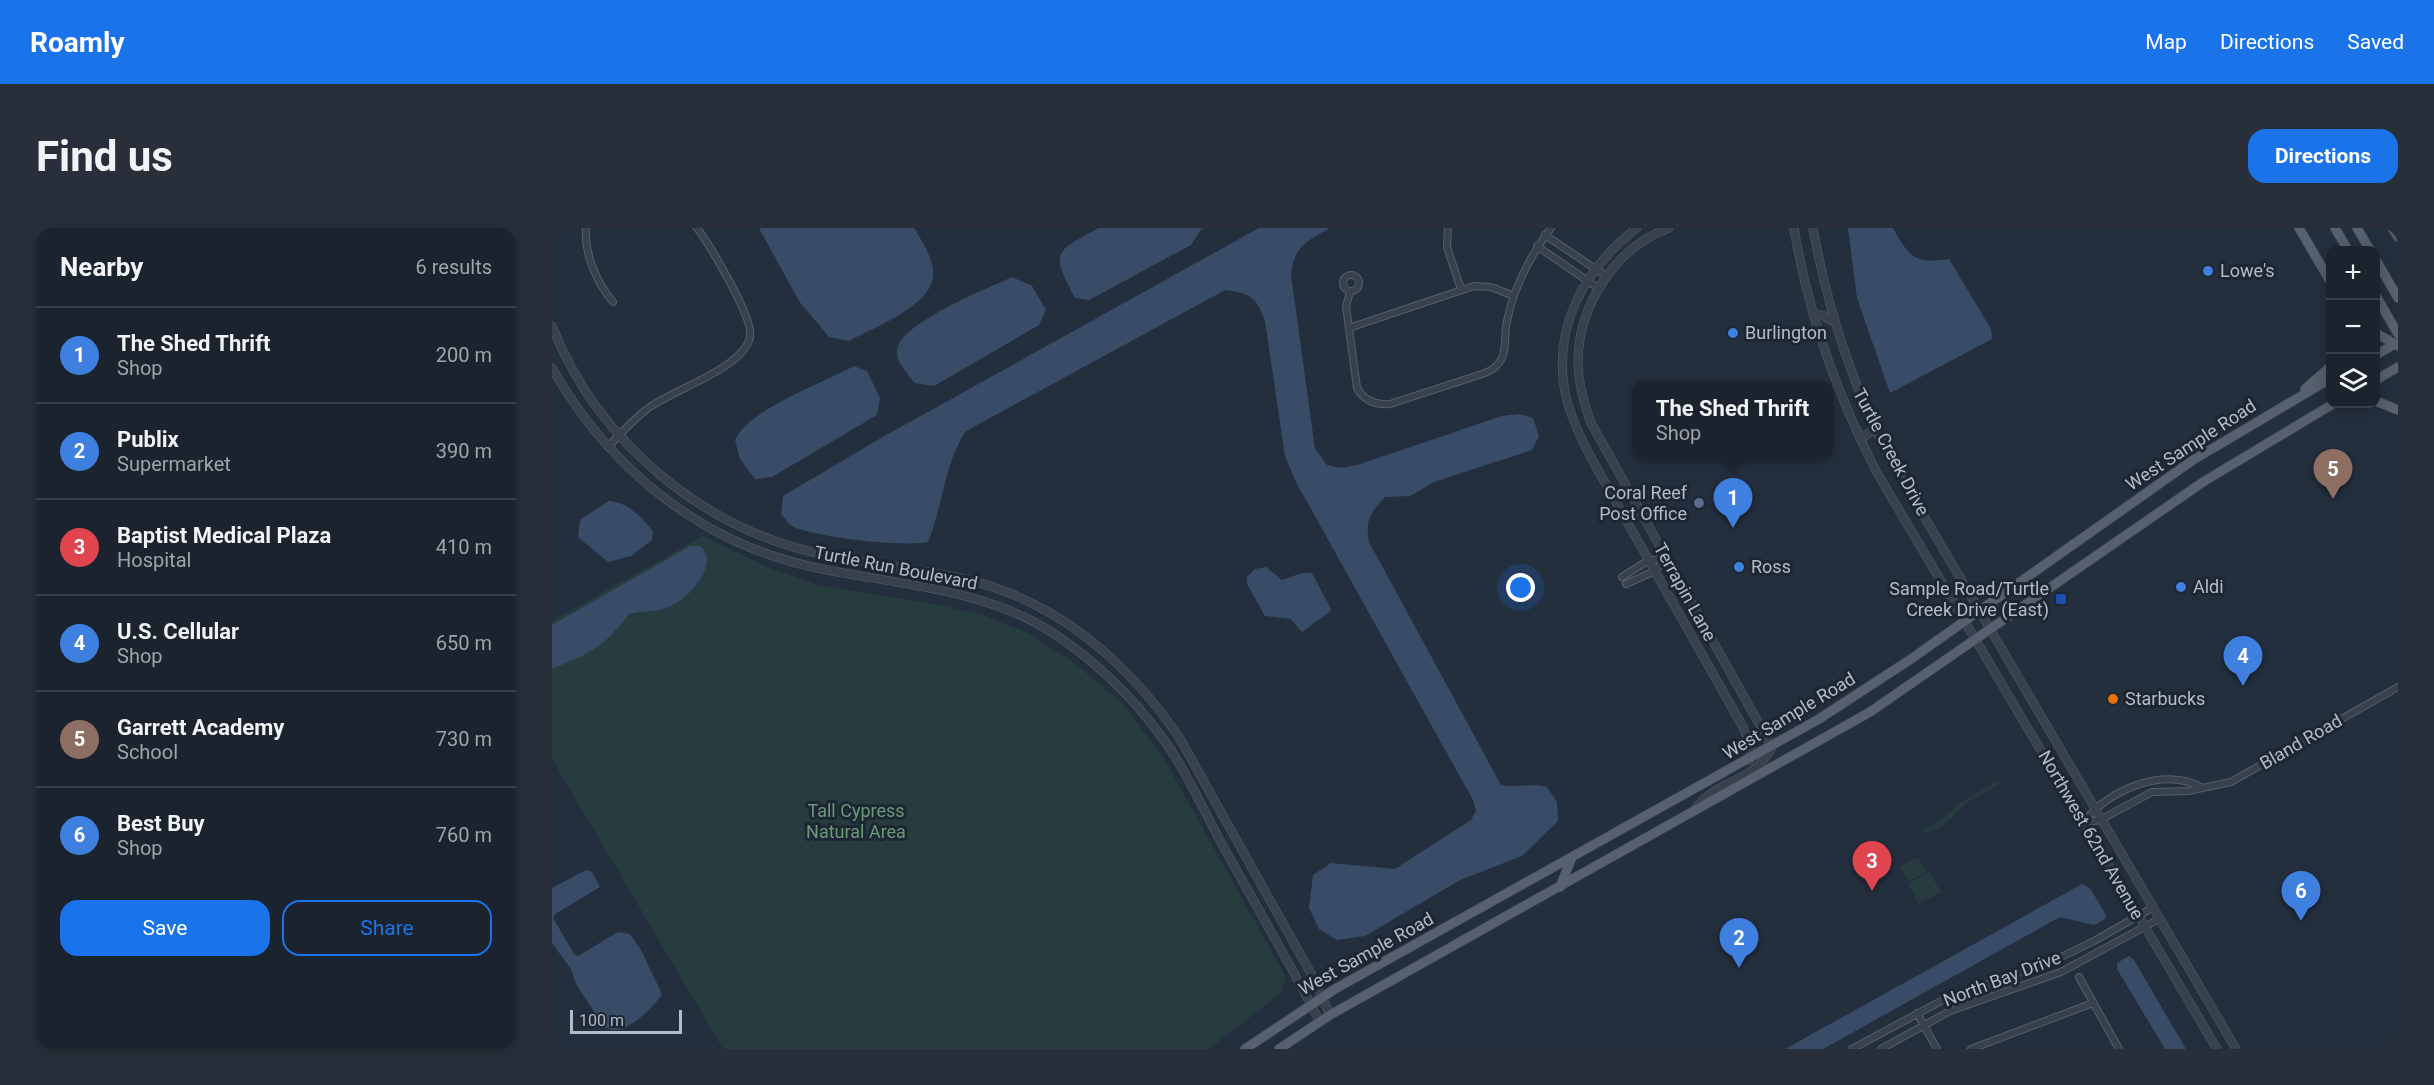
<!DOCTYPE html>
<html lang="en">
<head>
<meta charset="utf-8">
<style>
  :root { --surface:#1b232e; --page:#282f3a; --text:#f1f3f6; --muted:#a0a4aa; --line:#39404a; --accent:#1a73e8 }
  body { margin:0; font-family:Roboto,sans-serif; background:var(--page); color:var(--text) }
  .controls { position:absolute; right:18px; top:18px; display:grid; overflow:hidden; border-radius:12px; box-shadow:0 3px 15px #0003 }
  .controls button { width:54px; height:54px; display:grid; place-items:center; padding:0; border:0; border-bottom:2px solid var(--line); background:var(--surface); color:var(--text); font:30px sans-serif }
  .scale { position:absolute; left:18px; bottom:15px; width:112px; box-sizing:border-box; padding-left:6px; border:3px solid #b4bcc9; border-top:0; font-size:16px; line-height:21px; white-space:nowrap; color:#b4bcc9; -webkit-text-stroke:4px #1d2633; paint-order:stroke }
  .you { position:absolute; left:969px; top:360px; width:21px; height:21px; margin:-15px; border:4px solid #fff; border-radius:50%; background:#1a73e8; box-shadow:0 0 0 9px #1a73e833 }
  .badge { display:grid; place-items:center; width:39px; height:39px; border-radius:50%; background:var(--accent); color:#fff; font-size:20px; font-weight:700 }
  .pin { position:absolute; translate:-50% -50px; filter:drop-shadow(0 2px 3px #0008) }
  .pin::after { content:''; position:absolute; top:32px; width:21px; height:18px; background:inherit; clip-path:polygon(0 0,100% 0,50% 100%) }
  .popup { position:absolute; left:1080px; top:153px; width:201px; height:78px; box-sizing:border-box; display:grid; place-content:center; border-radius:12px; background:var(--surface); filter:drop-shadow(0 2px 4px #0005); font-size:20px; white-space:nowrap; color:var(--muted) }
  .popup b { font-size:22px; color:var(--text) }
  .popup::after { content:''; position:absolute; left:50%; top:100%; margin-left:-12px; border:12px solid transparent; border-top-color:var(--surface) }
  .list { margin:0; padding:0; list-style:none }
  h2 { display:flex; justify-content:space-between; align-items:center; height:78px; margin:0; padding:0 24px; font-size:26px }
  h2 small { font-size:20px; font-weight:400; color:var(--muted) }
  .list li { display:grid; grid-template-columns:39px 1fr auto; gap:18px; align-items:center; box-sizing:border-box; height:96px; padding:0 24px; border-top:2px solid var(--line) }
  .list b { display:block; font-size:22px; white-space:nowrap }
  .list p { margin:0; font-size:20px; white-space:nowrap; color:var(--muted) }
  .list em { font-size:20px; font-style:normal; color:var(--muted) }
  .actions { display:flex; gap:12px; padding:18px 24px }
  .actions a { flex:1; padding:14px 0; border:2px solid var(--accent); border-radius:18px; text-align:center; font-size:21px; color:var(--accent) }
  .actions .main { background:var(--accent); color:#fff }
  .icon { flex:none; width:33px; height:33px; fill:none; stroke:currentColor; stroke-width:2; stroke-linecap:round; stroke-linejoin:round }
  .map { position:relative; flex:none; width:1846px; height:821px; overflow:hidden; border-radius:18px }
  header { display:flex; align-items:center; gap:36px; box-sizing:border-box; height:84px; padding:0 30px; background:var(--accent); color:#fff }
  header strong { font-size:28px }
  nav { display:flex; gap:33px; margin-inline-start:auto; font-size:21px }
  .intro { display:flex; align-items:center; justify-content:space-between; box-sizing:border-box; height:144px; padding:0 36px }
  h1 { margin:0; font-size:42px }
  .button { padding:15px 27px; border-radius:18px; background:var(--accent); color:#fff; font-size:21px; font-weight:700 }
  main { display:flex; gap:36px; padding:0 36px }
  aside { flex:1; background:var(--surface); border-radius:18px; box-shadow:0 3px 15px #0003 }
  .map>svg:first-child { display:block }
</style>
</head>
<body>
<header>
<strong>Roamly</strong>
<nav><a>Map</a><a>Directions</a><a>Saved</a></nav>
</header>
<div class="intro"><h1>Find us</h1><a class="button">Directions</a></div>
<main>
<aside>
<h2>Nearby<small>6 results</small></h2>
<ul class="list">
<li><span class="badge" style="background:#3f7fe0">1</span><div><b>The Shed Thrift</b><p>Shop</p></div><em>200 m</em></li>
<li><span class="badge" style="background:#3f7fe0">2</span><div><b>Publix</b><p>Supermarket</p></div><em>390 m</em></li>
<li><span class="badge" style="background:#e0444e">3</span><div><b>Baptist Medical Plaza</b><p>Hospital</p></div><em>410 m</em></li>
<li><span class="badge" style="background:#3f7fe0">4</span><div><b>U.S. Cellular</b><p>Shop</p></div><em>650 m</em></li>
<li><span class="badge" style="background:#8d6e63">5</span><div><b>Garrett Academy</b><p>School</p></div><em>730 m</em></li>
<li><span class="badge" style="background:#3f7fe0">6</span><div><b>Best Buy</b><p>Shop</p></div><em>760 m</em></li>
</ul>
<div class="actions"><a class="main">Save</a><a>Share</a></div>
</aside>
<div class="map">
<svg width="1846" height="821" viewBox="0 0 1846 821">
  <rect width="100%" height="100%" fill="#242f3e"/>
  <path fill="#263c3f" d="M151,308L217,340L269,358L389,377L430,387L471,403L520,433L570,475L612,531L734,749L729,765L657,821H171L0,531V393Z
    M1446,553L1448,556C1438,562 1428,567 1418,573C1404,583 1390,606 1371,604L1372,601L1382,597L1409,574Z
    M1366,629L1375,644L1357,653L1348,639Z
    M1377,644L1389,664L1367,676L1356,656Z"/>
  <path fill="#394c67" d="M207,0H362C370,13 382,31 381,47C381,77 321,100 297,113L277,109L247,73Z
    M547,0H650L639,17L537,72L523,70C498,24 502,24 547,0Z
    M707,0H778C755,13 741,19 739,47L763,221L775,237L789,240L805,237L950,188L967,186L981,190L987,208L980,222L882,254L858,268L833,269C818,285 813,293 817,314L949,557C965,560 979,555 995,559L1005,574L1006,593L970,628L908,652L813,708L785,712L767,701L757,680L761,647L779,635L843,641L919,592L924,583L921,572L744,254L733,228L713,93C705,69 698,65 673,62L414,203C392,235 391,278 376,314C349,319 268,310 242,299C237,297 233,290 229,286L231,268L329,210Z
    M1296,0H1341C1358,30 1362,36 1397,31L1439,101L1440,111L1338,165L1305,70Z
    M460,49L480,58L494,82L487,97L382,158L363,155C357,147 344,134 345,123C347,95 435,61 460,49Z
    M302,138L315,143L328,170L325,187L220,249L203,251L188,231L183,212C197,181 271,155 302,138Z
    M57,273C77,275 88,288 101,303L100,312L79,328L56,334L26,309L28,292Z
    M138,318H148C168,333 140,367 123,376C108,385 93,382 77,386C50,421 40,424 0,441V397Z
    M714,339L730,352L750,345H760L779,381L776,385L750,404L739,391L713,388L695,356V349L703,341Z
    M34,642L40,644L48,659L3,686L1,690L22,726L26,728L66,704L78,706L89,722L110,766C101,780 67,815 51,797L24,756L19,741L0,715V660Z
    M1530,656L1538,660L1554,687L1553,691L1542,697L1508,689L1271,821H1233Z
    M1577,728L1582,732L1634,821H1613L1565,741V735Z"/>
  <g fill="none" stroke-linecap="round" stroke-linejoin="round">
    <defs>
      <path id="minor" d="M34,0C32,26 45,55 61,74
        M896,0L895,19L909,61
        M993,7L1054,48
        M985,18L1046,60
        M791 55a8 8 0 1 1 16 0a8 8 0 1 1-16 0Z
        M798,64L794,78L805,160C812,173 824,177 838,176L933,145C941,142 946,138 950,130C955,118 952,105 955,93C962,59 978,28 999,0
        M797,100L922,58L939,59L962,68
        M56,219C68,206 81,192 95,181C120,162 192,140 198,109C202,90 158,18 145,0
        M1070,349L1097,332L1114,331
        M1074,356L1103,343L1113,331
        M1531,595L1548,592L1600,564L1636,563L1679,554L1846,459
        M1531,595C1557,562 1609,539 1649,559
        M1527,749L1567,821
        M1365,785L1385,821
        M1300,821L1391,772L1503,732L1542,713L1600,680
        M1329,821L1398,783L1509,744L1607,691
        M1419,821L1541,775"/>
      <path id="tertiary" d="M1085,0C1032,41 999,100 1014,169C1020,193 1031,215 1043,237L1191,499L1199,519L1197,532
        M1117,0C1064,19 1027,76 1026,132C1026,155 1032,175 1039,195L1220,519C1201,556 1165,551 1144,580
        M1242,0C1256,86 1285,166 1324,243L1665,821
        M1261,0C1275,79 1299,153 1335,225L1684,821
        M1261,87H1270L1282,94
        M0,98C46,215 154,305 279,328C343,341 413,343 473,372C536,401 588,452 627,509L762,751L778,787
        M0,140C60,245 155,320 275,342C348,356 438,363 501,405C543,433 579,467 609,508C634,541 656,592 677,629C708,684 739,738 768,794
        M1308,211L1323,201"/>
      <path id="primary" d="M1747,0L1778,53
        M1783,0L1796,22
        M1805,0L1818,22
        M1840,0L1846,9
        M1824,32L1846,70
        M1824,68L1846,106
        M1824,105L1846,118
        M1824,127L1846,114
        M1824,152L1846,139
        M1753,161L1778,139
        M1824,173L1846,182
        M1008,659L1020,629
        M693,821L783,761L1267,491L1359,431L1641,232L1778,151
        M727,821L778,787L1318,484L1651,254L1781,176"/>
    </defs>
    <use href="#minor" stroke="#565f6c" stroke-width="8"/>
    <use href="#tertiary" stroke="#565f6c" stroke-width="9"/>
    <use href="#primary" stroke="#414a57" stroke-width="10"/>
    <use href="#minor" stroke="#38414e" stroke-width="6"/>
    <use href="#tertiary" stroke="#38414e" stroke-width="8"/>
    <use href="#primary" stroke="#56606e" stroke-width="9"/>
  </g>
  <g fill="#3f7fe0" stroke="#1d2633" stroke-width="2">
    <circle cx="1656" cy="43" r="6"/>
    <circle cx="1181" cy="105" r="6"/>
    <circle cx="1187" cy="339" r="6"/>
    <circle cx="1629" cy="359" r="6"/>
  </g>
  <circle fill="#5c6f8a" stroke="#1d2633" stroke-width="2" cx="1147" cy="275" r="6"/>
  <rect fill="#1a4fb4" stroke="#1d2633" stroke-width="2" x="1503" y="365" width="12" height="12" rx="3"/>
  <circle fill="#e8710a" stroke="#1d2633" stroke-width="2" cx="1561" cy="471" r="6"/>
  <g text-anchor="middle" stroke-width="6" stroke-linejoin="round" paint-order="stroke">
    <g font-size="18" fill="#b4bcc9" stroke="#1d2633" text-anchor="start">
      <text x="1668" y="49">Lowe's</text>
      <text x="1193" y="111">Burlington</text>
      <text x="1135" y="271" text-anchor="end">Coral Reef<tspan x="1135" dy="21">Post Office</tspan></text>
      <text x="1199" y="345">Ross</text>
      <text x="1641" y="365">Aldi</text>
      <text x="1497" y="367" text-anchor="end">Sample Road/Turtle<tspan x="1497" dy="21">Creek Drive (East)</tspan></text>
      <text x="1573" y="477">Starbucks</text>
    </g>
    <g font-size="18" fill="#b4bcc9" stroke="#1d2633">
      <text transform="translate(1639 217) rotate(-33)" y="6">West Sample Road</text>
      <text transform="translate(1339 224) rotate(62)" y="6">Turtle Creek Drive</text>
      <text transform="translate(344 340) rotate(11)" y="6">Turtle Run Boulevard</text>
      <text transform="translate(1133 364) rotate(61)" y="6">Terrapin Lane</text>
      <text transform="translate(1237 488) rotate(-31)" y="6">West Sample Road</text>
      <text transform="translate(1749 514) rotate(-30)" y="6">Bland Road</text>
      <text transform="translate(1539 607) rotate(60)" y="6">Northwest 62nd Avenue</text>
      <text transform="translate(814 726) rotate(-29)" y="6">West Sample Road</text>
      <text transform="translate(1450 751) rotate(-21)" y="6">North Bay Drive</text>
    </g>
    <g font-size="18" fill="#6b9a76" stroke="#1d2633">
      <text x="304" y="589">Tall Cypress<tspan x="304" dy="21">Natural Area</tspan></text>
    </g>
  </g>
</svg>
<div class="controls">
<button>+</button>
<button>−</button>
<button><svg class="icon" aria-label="layers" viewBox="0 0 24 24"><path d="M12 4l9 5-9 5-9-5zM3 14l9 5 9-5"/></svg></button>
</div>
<div class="scale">100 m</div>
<div class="you"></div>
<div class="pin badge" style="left:1181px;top:300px;background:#3f7fe0">1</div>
<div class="popup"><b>The Shed Thrift</b>Shop</div>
<div class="pin badge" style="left:1187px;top:740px;background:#3f7fe0">2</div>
<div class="pin badge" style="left:1320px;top:663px;background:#e0444e">3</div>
<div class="pin badge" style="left:1691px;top:458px;background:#3f7fe0">4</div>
<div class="pin badge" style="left:1781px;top:271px;background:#8d6e63">5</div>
<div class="pin badge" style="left:1749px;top:693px;background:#3f7fe0">6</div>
</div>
</main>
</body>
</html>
